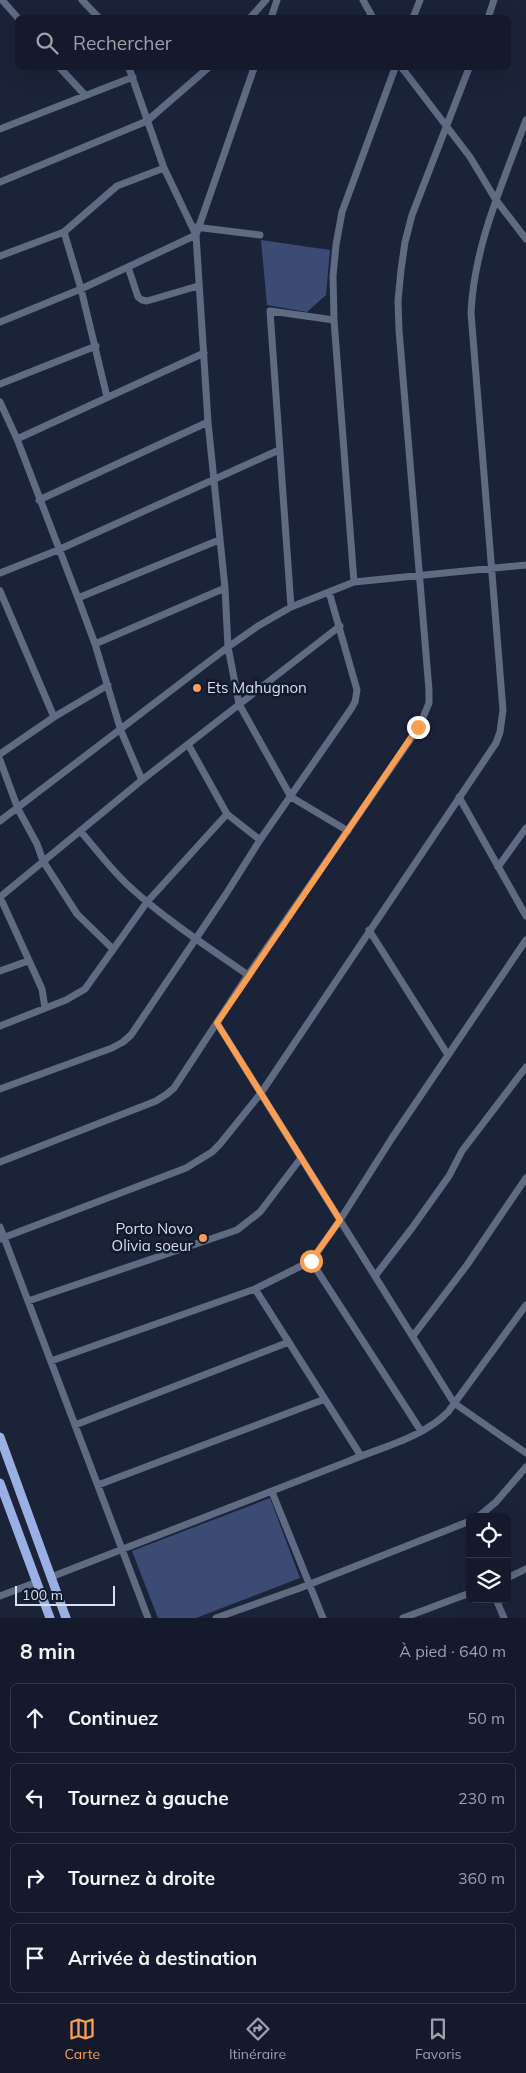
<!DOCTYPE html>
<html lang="fr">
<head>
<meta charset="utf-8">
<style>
  :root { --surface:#141a2b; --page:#212737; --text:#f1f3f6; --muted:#9da1a9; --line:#333847; --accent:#fc9e52 }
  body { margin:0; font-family:Mulish,sans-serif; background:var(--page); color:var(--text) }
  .controls { position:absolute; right:15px; bottom:15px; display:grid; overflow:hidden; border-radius:8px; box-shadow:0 5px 20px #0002 }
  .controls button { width:45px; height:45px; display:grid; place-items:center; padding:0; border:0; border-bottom:1px solid var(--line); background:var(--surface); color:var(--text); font:25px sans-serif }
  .scale { position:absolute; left:15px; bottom:12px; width:100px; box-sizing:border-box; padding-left:5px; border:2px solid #d8dfed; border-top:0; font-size:14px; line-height:18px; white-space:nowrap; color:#d8dfed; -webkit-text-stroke:4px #121a2e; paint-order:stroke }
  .stop { position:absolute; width:15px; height:15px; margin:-11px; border:4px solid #fc9e52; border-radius:50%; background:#fff }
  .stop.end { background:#fc9e52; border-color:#fff; box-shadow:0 1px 5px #0008 }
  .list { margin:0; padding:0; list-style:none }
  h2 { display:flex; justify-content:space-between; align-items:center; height:65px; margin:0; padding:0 20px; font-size:21px }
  h2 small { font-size:16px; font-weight:400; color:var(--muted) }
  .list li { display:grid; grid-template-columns:32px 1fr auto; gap:15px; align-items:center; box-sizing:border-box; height:70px; margin:0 10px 10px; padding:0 10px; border:1px solid var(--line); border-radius:8px }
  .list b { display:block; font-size:19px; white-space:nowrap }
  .list em { font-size:16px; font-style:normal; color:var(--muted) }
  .icon { flex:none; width:28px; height:28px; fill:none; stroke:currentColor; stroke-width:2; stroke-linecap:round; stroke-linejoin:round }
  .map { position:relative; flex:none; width:526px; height:1618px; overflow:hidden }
  .search { position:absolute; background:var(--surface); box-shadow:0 5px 20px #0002; left:15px; right:15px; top:15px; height:55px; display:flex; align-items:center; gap:12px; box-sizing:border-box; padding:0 18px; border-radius:8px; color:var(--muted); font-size:19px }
  .sheet { height:385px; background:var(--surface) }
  nav { display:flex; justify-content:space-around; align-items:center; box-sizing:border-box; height:70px; border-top:1px solid var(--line); background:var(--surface); font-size:14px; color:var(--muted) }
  nav a { display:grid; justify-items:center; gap:2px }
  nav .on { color:var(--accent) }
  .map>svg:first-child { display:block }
</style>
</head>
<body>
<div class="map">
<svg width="526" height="1618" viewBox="0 0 526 1618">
  <rect width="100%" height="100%" fill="#1b2339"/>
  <path fill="#3b4b74" d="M261,240L330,250L326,295L307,312L267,305Z
    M270,1498L300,1578L196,1618H158L132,1551Z"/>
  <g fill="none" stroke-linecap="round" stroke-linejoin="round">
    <path stroke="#5f6a83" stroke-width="7" d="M2,0L18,18
      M82,0L99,18
      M363,0L373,18
      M250,18L266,0
      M271,18L277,0
      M413,18L420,0
      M488,18L494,0
      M60,68L85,95
      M129,68L164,168L196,235L208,422L225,588L228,647L239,704L291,797L348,831
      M402,68L470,157L496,200L526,239
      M0,129L133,77
      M0,182L147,121L208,68
      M195,227L260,235
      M64,232L81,289L107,397
      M0,256L64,232L117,186L164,168
      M128,267L138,297L142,300L147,301L198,286
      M0,322L81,289L196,235L254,68
      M0,384L96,346
      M0,402L17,439L78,598L95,644L121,731L142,780
      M17,439L204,353
      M39,500L208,422
      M0,573L58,550L279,450
      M354,582L334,320L333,276L336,245L342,212L395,68
      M0,591L54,717
      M78,598L219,540
      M291,607L270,311L334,320
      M95,644L225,588
      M189,746L227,814L260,840
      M0,754L54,717L108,685
      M0,760L18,809L37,844L43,861L77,914L113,949
      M459,797L526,916
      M0,821L228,647L258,626L291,607L354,582L526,565
      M81,832C97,850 112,871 130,887C166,920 208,947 248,975
      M498,867L526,828
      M0,897L142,780L340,626
      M0,897L42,989L45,1008
      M369,930L448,1055
      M0,971L28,961
      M217,1023L454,1403L526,1453
      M0,1026L66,1000L85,989L147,902L227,814
      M0,1089L112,1048L123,1042L131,1035L226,894L260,840L351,709L355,702L357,690L329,592
      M0,1162L156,1101L167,1094L174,1088L248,975L419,727L429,703V690L399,330L398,301L401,270L405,242L412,215L469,68
      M0,1227L148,1618
      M0,1239L186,1168L212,1152L220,1144L261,1093L496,743L500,732L503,710L471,313C474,245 503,183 526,120
      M311,1261L421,1431
      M375,1276L412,1228L449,1176L462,1151L526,1067
      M255,1289L361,1456
      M28,1301L237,1230L260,1212L301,1158
      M413,1336L467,1265L526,1178
      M51,1361L255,1289L311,1261L340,1220L392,1138L526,940
      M75,1425L289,1342
      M98,1485L325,1399
      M272,1492L323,1618
      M478,1517L496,1502L526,1467
      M51,1577L349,1461C382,1447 422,1438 448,1412L526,1305
      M507,1578L526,1569
      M0,1596L37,1582
      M496,1599L504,1618
      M216,1618L300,1588L470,1521
      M403,1618L470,1593"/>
    <path stroke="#9ab0e4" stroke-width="9" d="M0,1437L66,1618
      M0,1483L50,1618"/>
  </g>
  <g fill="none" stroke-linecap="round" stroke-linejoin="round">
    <path stroke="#fc9e52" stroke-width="6" d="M311,1261L340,1220L217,1023L418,727"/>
  </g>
  <g fill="#fc9e52" stroke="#121a2e" stroke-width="2">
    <circle cx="197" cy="688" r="5"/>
    <circle cx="203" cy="1238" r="5"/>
  </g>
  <g text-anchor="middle" stroke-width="5" stroke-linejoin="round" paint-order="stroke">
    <g font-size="15" fill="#d8dfed" stroke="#121a2e" text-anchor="start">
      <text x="207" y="693">Ets Mahugnon</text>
      <text x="193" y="1234" text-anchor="end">Porto Novo<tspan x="193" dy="17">Olivia soeur</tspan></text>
    </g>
  </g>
</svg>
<div class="controls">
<button><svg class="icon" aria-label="locate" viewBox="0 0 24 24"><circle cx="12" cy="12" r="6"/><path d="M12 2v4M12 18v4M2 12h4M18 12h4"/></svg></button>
<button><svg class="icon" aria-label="layers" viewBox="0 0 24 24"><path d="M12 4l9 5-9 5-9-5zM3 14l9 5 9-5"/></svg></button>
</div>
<div class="scale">100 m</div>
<div class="stop" style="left:311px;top:1261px"></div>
<div class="stop end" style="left:418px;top:727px"></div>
<div class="search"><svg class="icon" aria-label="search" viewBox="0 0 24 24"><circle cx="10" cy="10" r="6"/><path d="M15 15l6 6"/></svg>Rechercher</div>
</div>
<section class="sheet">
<h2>8 min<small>À pied · 640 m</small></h2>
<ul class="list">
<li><svg class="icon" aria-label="ahead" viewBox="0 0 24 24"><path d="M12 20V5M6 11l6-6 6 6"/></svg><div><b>Continuez</b></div><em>50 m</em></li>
<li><svg class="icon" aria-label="left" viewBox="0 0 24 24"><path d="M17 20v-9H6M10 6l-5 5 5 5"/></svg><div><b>Tournez à gauche</b></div><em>230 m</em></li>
<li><svg class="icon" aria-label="right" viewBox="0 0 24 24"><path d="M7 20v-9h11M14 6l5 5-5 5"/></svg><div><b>Tournez à droite</b></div><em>360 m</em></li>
<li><svg class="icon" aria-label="arrive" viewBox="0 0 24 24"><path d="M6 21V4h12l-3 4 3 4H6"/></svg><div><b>Arrivée à destination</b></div></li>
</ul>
</section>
<nav>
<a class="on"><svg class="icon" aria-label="map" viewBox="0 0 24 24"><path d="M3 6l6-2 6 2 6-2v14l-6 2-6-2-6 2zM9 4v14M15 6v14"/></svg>Carte</a>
<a><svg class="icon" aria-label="directions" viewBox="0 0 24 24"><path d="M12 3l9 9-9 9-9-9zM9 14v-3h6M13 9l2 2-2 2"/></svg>Itinéraire</a>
<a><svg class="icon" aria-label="saved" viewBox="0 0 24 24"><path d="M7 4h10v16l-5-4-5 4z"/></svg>Favoris</a>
</nav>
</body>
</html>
